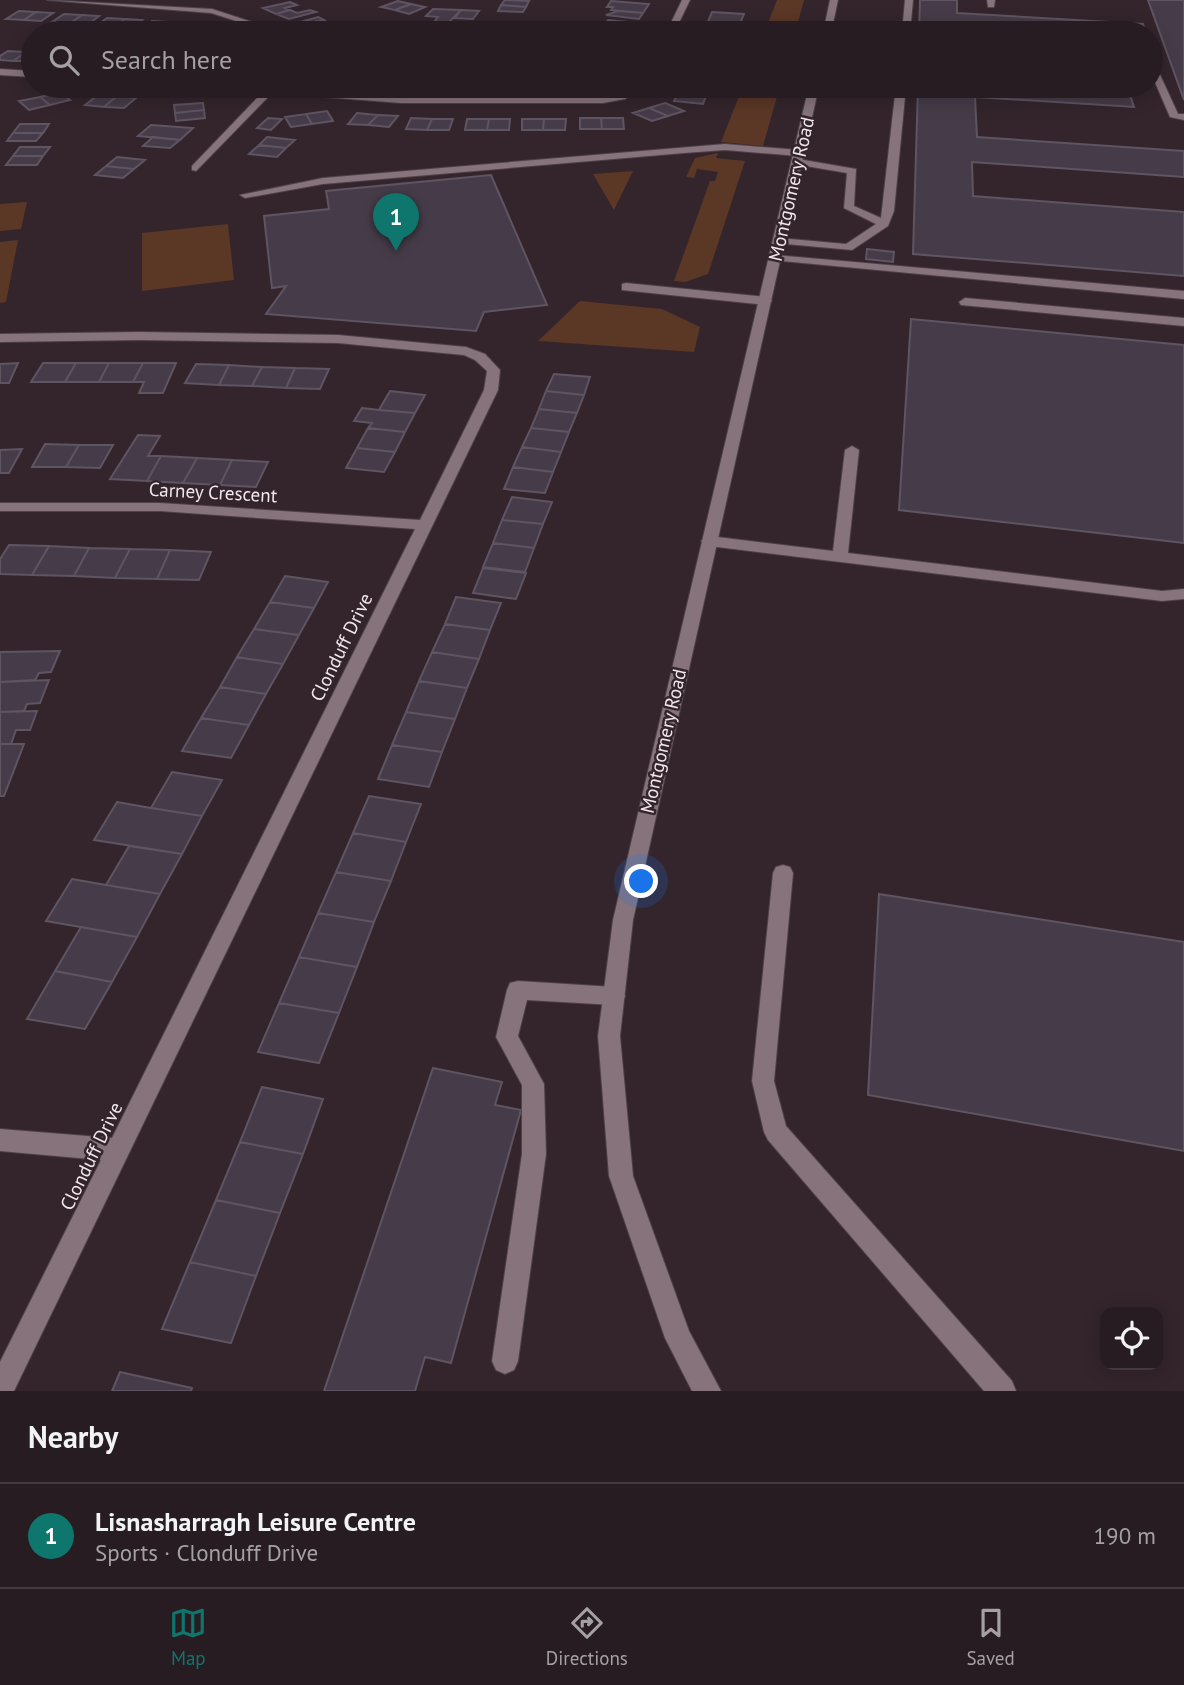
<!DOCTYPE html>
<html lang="en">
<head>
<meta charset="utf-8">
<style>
  :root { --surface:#271c21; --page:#2f252a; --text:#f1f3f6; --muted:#a4a1a5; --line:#433a3f; --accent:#0f766e }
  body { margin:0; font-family:"PT Sans",sans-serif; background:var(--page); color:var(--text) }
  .controls { position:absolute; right:21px; bottom:21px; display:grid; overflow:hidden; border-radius:14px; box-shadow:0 4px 18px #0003 }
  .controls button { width:63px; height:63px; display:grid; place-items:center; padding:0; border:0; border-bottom:2px solid var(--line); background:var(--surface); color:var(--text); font:35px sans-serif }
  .you { position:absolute; left:642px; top:882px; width:24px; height:24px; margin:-18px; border:5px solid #fff; border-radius:50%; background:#1a73e8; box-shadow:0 0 0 10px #1a73e833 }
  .badge { display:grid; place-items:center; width:46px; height:46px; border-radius:50%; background:var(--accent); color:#fff; font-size:23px; font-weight:700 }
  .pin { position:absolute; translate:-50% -58px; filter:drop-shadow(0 2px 4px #0008) }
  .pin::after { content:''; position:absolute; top:37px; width:24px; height:21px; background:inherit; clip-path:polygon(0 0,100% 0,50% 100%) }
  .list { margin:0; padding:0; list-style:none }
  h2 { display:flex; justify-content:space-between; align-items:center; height:91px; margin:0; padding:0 28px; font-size:30px }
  h2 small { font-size:23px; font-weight:400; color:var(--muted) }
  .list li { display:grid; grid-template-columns:46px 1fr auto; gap:21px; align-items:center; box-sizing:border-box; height:105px; padding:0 28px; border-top:2px solid var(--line) }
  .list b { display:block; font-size:26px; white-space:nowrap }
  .list p { margin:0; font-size:23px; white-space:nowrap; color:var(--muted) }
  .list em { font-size:23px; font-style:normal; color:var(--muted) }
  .icon { flex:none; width:38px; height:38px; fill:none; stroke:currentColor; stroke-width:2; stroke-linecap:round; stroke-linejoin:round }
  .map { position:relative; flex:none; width:1184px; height:1391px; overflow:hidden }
  .search { position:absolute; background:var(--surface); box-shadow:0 4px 18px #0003; left:21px; right:21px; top:21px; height:77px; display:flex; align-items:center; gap:18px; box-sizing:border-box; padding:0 24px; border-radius:38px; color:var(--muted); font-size:26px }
  .sheet { height:196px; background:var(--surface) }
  nav { display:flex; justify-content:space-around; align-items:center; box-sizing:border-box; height:98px; border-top:2px solid var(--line); background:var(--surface); font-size:19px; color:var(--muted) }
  nav a { display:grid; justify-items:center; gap:4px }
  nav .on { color:var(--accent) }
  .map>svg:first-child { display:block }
</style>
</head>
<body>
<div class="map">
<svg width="1184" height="1391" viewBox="0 0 1184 1391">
  <rect width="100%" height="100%" fill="#34252c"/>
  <path fill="#5b3726" d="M777,0H804L795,33H764Z
    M743,86H780L763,146L721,142Z
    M718,153L716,158L745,161L708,274L685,282L674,281L710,181H715L718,172L697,169L694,178L686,177L695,158Z
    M633,171L614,210L593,174Z
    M27,202L21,229L0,231V204Z
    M228,224L234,280L142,291V233Z
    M18,240L6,302L0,303V242Z
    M580,301L662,309L700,327L694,352L538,341Z"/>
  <path fill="#463c49" stroke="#5f5462" stroke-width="2" d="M505,0H508L529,1L526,7L501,5Z
    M920,0H957V13L1143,24L1146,33H1086L980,27L981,33H919Z
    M1148,0H1184V100Z
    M398,1L411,4L395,10L381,7Z
    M611,1L649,4L643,13L611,10L613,7H607Z
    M290,2L297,5L285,8L290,10L276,14L263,8Z
    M411,4L425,7L409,14L395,10Z
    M501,5L526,7L523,12L498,11Z
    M433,9L461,10L448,23L434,22L438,17L426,16Z
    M290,10L297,13L310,10L316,12L289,19L276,14Z
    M461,10L479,11L473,19L455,18Z
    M19,11L36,12L24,20L6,19Z
    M618,11L643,13L639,19L606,15Z
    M36,12L53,13L41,21L24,20Z
    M712,12L744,14L736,33H703Z
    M64,14L82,15L70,23L52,22Z
    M82,15L99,16L87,25L70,23Z
    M318,17L324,20L318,21L326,25L311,29L297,23Z
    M107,18L125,19L113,27L96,26Z
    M125,19L142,20L131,28L113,27Z
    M608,20L639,23L635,29L610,27L613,23H606Z
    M152,21L169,22L159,30L141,29Z
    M169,22L187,23L177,32L159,30Z
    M348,25L355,28L344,31L349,33L321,32Z
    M610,27L635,29L633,33L601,31Z
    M8,51L26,52L13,61L0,60V56Z
    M26,52L33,53V61H13Z
    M681,86L710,89L706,96L678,94Z
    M918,86H1127L1134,107L975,97L977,137L1184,151V177L972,162L973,196L1184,212V276L913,254Z
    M61,92L70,100L50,105L40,97Z
    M678,94L706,96L703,104L674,101Z
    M98,95L117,96L104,107L85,105Z
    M117,96L136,98L124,108L104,107Z
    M40,97L50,105L29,110L19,101Z
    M203,103L204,110L175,113L174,105Z
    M665,103L684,111L668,116L649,108Z
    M649,108L668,116L652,121L633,113Z
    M204,110L205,118L176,121L175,113Z
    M327,111L333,121L312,124L306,114Z
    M357,113L378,115L368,125L348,124Z
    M306,114L312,124L291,127L285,117Z
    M378,115L398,116L389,127L368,125Z
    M268,118L282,119L271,130L257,128Z
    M411,118L432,119L427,130L406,129Z
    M580,118H601L602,129H580Z
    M601,118H623L624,129H602Z
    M432,119H453L449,130H427Z
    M467,119H489L487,130H465Z
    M489,119H510L509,130H487Z
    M522,119H544L543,130H522Z
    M544,119H566L565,130H543Z
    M20,124H49L43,133H13Z
    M151,125L193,128L180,140L138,136Z
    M13,133H43L36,141H7Z
    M153,137L180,140L170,148L143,146Z
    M267,137L295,140L286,148L259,145Z
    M259,145L286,148L277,157L249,154Z
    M20,147H50L43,156H13Z
    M13,156H43L37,165H6Z
    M117,157L145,160L134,169L106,166Z
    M106,166L134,169L123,178L95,175Z
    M491,175L547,305L484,312L476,331L266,314L286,286L272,288L264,216L329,209L326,191Z
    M867,249L894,252L893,262L866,259Z
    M911,319L1184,345V543L899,510Z
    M18,363L9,383H0V364Z
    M43,363H76L65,382H31Z
    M76,363H109L99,382H65Z
    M109,363H143L133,382H99Z
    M143,363H176L163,393H139L144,382H133Z
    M196,364L229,365L219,385L185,383Z
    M229,365L262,367L252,386L219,385Z
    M262,367L295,368L286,388L252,386Z
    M295,368L329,369L320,389L286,388Z
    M554,374L590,377L584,395L546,391Z
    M390,391L425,395L415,413L379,410Z
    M546,391L584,395L577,413L539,409Z
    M362,408L379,410L415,413L405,432L368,428L372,423L354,421Z
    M539,409L577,413L569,432L531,428Z
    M368,428L405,432L395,452L357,448Z
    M531,428L569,432L561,452L522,447Z
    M138,435L160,436L148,456H161L147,481L110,479Z
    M45,444L79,445L66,467H32Z
    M79,445H113L100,468L66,467Z
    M522,447L561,452L553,472L513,467Z
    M357,448L395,452L384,472L346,468Z
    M22,449L9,473H0V450Z
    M161,456L197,458L183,483L147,481Z
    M197,458L232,460L220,485L183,483Z
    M232,460L268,462L256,487L220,485Z
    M513,467L553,472L545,493L504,489Z
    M512,497L552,502L543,524L502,520Z
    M502,520L543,524L534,548L493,543Z
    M493,543L534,548L525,572L483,567Z
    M9,545L49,546L32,575L0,574V559Z
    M49,546L89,548L74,576L32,575Z
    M89,548L130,549L115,578L74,576Z
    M130,549L170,550L157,579L115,578Z
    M170,550L211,552L199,580L157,579Z
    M483,568L526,573L516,599L473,593Z
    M285,576L328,582L314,608L270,602Z
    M456,597L501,603L490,630L445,624Z
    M270,602L314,608L299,635L254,629Z
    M445,624L490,630L479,659L432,652Z
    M254,629L299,635L283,664L237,657Z
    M60,651L51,672L39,673L35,680L0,682V652Z
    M432,652L479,659L467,688L419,681Z
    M237,657L283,664L266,694L220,687Z
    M49,680L40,703L27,704L24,711L0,712V682Z
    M419,681L467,688L455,719L406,712Z
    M220,687L266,694L249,725L201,718Z
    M37,711L30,730H16L11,744H0V712Z
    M406,712L455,719L442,752L392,745Z
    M201,718L249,725L231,758L182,751Z
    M0,744H24L4,796H0Z
    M392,745L442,752L429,787L378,779Z
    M172,772L222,780L202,816L151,808Z
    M369,796L421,804L406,842L353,833Z
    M117,802L151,808L202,816L182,854L94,840Z
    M353,833L406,842L391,881L336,872Z
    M129,846L182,854L160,894L106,885Z
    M336,872L391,881L374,922L318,913Z
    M72,879L106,885L160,894L137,937L46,921Z
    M879,894L1184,942V1151L868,1095Z
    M318,913L374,922L357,967L299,957Z
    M81,927L137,937L112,982L55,971Z
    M299,957L357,967L339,1013L279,1003Z
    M55,971L112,982L85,1029L27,1019Z
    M279,1003L339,1013L319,1063L258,1052Z
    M433,1068L502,1082L495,1105L521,1110L451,1363L425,1357L415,1391H324Z
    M262,1087L323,1099L303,1154L240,1142Z
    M240,1142L303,1154L280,1213L216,1200Z
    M216,1200L280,1213L256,1276L190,1262Z
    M190,1262L256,1276L231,1343L162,1329Z
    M120,1372L192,1388L191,1391H112Z"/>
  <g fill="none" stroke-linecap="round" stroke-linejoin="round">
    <defs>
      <path id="lane" d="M905,0H913L910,33H902Z
        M987,0H995L994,7H988Z
        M1151,61L1155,64L1178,114H1184V120L1170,117L1151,73Z
        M896,86H906L894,211L888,226L852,250L775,243V239L779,238L846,244L876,224L844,208L847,173L794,164L793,162L798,159L856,169L854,206L881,218Z
        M725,144L799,150L804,153L799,156L725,150L684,153L323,184L245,198L240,195L323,178Z
        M775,255L1184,291V299L771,260V256Z
        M626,283L766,297L772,301L766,305L622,290V284Z
        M965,298L1184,318V326L961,305L959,302Z
        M852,446L859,450L848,553L1162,591L1184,589V599L1162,601L709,546L701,541L709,536L833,551L845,450Z
        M783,865L790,867L793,873L774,1081L786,1126L1012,1381L1016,1391H984L768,1140L764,1132L752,1081L773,873L776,867Z
        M518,981L614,987L622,989L625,996L622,1003L614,1005L527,1000L518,1036L544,1084L546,1154L518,1361L514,1370L505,1374L496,1370L492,1361L522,1154V1085L496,1037L507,990L510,983Z"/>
      <path id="street" d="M47,0L212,9L286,33H274L211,13Z
        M682,0H690L674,33H666Z
        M0,69L33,71V77L0,75Z
        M205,86L270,87L401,97H603C618,95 632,85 647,86L625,99L603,103H401L272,93L196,171L192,170V166L262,93L209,89Z
        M139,332L338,335L466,347L485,354L500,370L498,390L14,1391H0V1362L101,1160L0,1151V1129L112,1138L415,529L160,511H0V503H160L420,520L484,390L487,371L475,360L464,355L338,343L139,340L0,342V334Z"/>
      <path id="secondary" d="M830,0H838L831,33H823Z
        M809,86H819L633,920L620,1036L633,1176L689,1331L721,1391H692L665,1338L609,1176L598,1036L613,920Z"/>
    </defs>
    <use href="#lane" stroke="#4e4148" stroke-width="2"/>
    <use href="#street" stroke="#4e4148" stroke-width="2"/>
    <use href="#secondary" stroke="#4e4148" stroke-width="2"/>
    <use href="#lane" fill="#86737c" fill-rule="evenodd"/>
    <use href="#street" fill="#86737c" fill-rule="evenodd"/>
    <use href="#secondary" fill="#86737c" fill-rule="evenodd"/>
  </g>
  <g text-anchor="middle" stroke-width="5" stroke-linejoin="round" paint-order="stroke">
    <g font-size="19" fill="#f1e7ec" stroke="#34252c">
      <text transform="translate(791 189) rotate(-77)" y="7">Montgomery Road</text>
      <text transform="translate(213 492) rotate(3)" y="7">Carney Crescent</text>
      <text transform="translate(341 647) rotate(-64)" y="7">Clonduff Drive</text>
      <text transform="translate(663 741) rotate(-77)" y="7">Montgomery Road</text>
      <text transform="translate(91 1156) rotate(-64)" y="7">Clonduff Drive</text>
    </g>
  </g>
</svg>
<div class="controls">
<button><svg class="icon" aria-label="locate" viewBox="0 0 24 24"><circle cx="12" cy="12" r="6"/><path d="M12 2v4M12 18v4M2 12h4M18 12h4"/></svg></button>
</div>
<div class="you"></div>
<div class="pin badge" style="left:396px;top:251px">1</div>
<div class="search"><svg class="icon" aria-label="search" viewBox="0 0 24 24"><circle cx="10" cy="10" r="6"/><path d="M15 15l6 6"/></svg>Search here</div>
</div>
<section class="sheet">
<h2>Nearby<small></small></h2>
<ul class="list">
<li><span class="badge">1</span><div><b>Lisnasharragh Leisure Centre</b><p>Sports · Clonduff Drive</p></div><em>190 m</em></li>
</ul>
</section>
<nav>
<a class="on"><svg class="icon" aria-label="map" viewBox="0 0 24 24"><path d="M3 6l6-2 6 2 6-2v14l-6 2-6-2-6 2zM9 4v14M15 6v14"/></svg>Map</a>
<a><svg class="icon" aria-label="directions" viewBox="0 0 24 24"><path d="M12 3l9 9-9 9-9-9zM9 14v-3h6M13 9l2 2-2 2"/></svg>Directions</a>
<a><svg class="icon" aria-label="saved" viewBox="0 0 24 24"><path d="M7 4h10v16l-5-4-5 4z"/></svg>Saved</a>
</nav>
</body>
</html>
